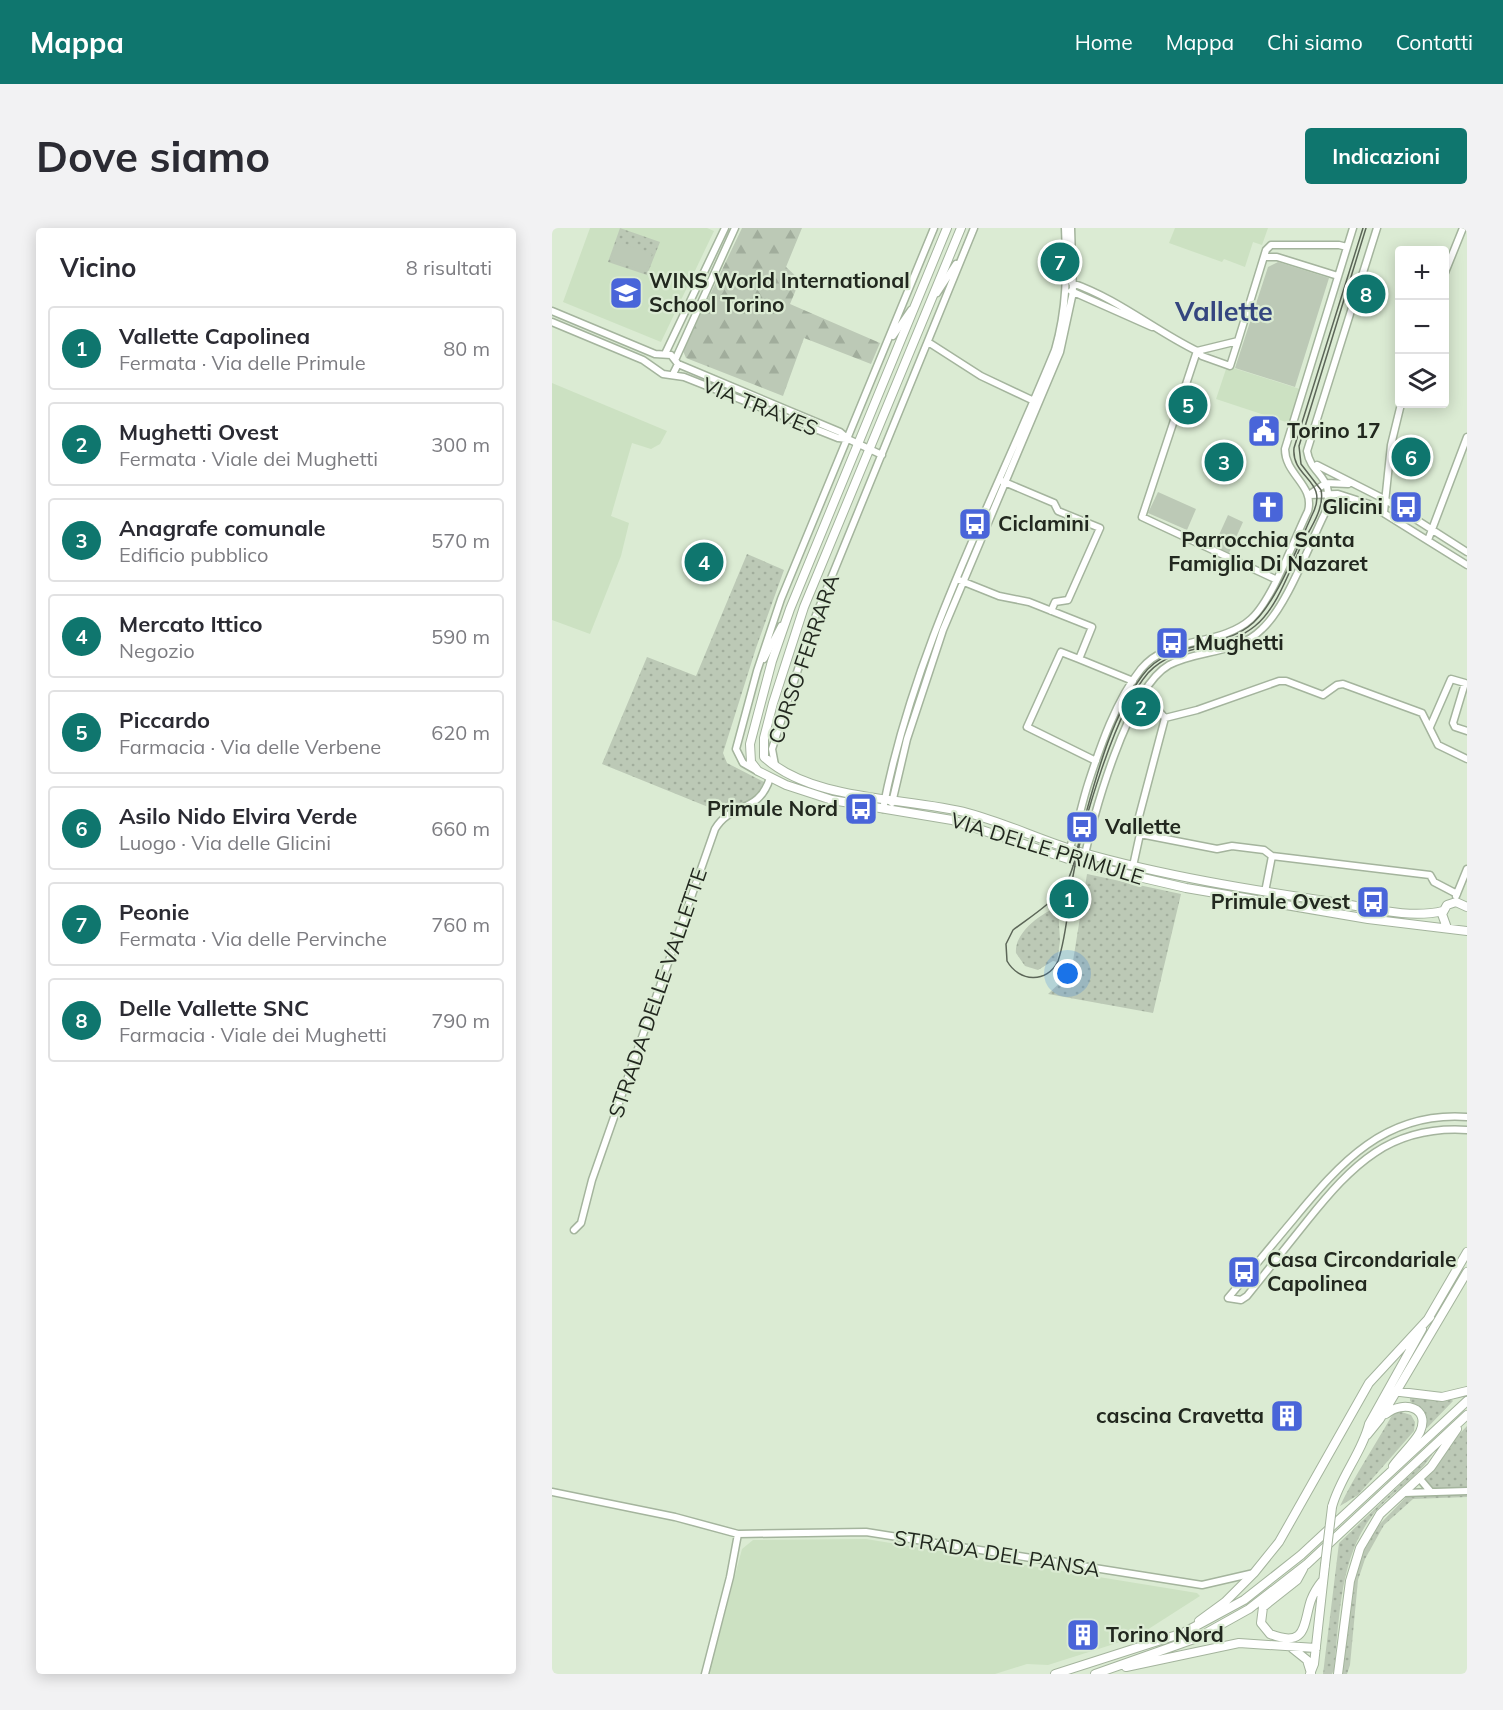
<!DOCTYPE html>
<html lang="it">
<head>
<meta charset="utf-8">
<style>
  :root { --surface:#fff; --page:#f2f2f3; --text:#2b2b33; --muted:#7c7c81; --line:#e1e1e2; --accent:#0f766e }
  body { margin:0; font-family:Mulish,sans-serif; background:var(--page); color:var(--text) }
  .controls { position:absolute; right:18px; top:18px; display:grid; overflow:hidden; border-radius:6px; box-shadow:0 3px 15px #0003 }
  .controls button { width:54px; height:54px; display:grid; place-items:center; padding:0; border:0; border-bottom:2px solid var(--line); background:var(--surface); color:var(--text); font:30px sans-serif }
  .you { position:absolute; left:516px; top:746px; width:21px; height:21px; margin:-15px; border:4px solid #fff; border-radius:50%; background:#1a73e8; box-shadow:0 0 0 9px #1a73e833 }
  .badge { display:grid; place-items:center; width:39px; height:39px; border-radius:50%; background:var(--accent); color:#fff; font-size:20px; font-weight:700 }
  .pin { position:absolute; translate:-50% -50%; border:3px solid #fff; box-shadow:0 2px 6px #0006 }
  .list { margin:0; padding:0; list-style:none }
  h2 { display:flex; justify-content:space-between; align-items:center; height:78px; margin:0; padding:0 24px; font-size:26px }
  h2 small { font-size:20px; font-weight:400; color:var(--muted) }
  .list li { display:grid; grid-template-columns:39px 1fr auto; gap:18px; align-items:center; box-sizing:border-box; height:84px; margin:0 12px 12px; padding:0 12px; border:2px solid var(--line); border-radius:6px }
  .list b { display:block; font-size:22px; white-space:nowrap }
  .list p { margin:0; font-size:20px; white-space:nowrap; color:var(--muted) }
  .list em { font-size:20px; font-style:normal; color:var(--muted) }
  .icon { flex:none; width:33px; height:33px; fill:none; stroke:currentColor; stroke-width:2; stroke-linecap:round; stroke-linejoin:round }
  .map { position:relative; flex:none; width:915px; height:1446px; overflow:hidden; border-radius:6px }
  header { display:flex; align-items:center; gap:36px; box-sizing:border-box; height:84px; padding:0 30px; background:var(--accent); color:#fff }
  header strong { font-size:28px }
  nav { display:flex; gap:33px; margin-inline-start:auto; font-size:21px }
  .intro { display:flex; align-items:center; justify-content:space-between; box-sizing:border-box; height:144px; padding:0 36px }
  h1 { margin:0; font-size:42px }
  .button { padding:15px 27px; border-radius:6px; background:var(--accent); color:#fff; font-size:21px; font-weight:700 }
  main { display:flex; gap:36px; padding:0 36px }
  aside { flex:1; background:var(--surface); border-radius:6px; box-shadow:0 3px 15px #0003 }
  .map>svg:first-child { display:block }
</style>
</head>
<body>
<header>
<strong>Mappa</strong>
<nav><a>Home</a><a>Mappa</a><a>Chi siamo</a><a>Contatti</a></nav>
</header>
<div class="intro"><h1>Dove siamo</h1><a class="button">Indicazioni</a></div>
<main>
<aside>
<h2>Vicino<small>8 risultati</small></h2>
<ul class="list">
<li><span class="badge">1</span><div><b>Vallette Capolinea</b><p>Fermata · Via delle Primule</p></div><em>80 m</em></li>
<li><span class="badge">2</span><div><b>Mughetti Ovest</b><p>Fermata · Viale dei Mughetti</p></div><em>300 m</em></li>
<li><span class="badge">3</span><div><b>Anagrafe comunale</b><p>Edificio pubblico</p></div><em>570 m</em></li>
<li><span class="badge">4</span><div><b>Mercato Ittico</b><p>Negozio</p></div><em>590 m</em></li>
<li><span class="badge">5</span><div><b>Piccardo</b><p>Farmacia · Via delle Verbene</p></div><em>620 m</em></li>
<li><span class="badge">6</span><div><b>Asilo Nido Elvira Verde</b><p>Luogo · Via delle Glicini</p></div><em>660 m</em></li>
<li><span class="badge">7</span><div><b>Peonie</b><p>Fermata · Via delle Pervinche</p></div><em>760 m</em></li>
<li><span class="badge">8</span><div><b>Delle Vallette SNC</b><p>Farmacia · Viale dei Mughetti</p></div><em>790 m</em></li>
</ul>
</aside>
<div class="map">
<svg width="915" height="1446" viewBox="0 0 915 1446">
  <defs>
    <pattern id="grass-dots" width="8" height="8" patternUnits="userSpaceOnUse" patternTransform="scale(1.5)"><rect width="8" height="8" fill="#bcc9b6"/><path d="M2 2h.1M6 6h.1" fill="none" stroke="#a1ad9c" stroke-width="1.8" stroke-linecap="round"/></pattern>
    <pattern id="forest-firs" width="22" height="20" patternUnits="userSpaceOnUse" patternTransform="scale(1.5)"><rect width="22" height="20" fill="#bcc9b6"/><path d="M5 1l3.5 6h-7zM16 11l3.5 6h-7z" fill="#a1ad9c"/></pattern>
  </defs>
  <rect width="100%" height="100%" fill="#dbebd3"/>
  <path fill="#cce1c2" d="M38,0H155L162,3L109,114L11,74Z
    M623,0H716L710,17L701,14L693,39L672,31L670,34L617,15Z
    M675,138L751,162L740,196L664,171Z
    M0,155L115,203L108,216L99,221L80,215L59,288L77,295L69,328L38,406L0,392Z
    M314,1311L645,1365L648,1368L584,1409L496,1437L475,1436L443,1446H157L190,1321L201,1312Z"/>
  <path fill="url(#grass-dots)" d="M68,0L108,14L95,47L56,34Z
    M195,326L232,342L204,420L171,525L175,535L212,554C212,572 185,581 171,585L50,536L95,429L144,448Z
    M535,646L629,666L601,785L496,766L514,749L521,733Z
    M506,679L508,713L505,734L501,733L486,742L473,738L464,725C462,705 489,685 506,679Z
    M858,1169L900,1172L901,1173L875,1200H872L871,1185L858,1173Z
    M846,1183L859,1187L863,1194L862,1203L806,1267L788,1278C803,1247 822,1219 839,1189Z
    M915,1198V1261L878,1260L872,1252L895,1219Z
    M881,1225C866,1250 841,1263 823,1284C787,1328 788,1389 782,1442L780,1446H771L787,1315Z
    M915,1265V1269L861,1271L832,1297L813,1331L806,1352L798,1437L795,1446H790L802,1353L811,1324L826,1298L856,1267Z"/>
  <path fill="url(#forest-firs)" d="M190,0H250L234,39L248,52L238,76L328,115L319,136L252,110L231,168L134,130L131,123Z"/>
  <path fill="#bcc9b6" d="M65,13L100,26L94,44L59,31Z
    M726,34L777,50L743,159L683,140L716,39Z
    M606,264L644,281L635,302L596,285Z
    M676,287L691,294L677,325L662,318Z"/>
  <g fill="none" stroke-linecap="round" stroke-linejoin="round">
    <defs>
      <path id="minor" d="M713,29H725L786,48
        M892,47L911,0
        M520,55C566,71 602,102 645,123L650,128L678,138L686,113L645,123
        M519,63L600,99
        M385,65L404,36
        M0,83L103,126L119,127L126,136L121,146
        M0,94L91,132L111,146L132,149L286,210L296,211L330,227
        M341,108L359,82
        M686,113L714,22L719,17H787L795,19
        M376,114L429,148L482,173
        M645,123L590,289L723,351
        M113,126L173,0
        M124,130L183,0
        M126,136L288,204L296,211
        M765,237L832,271L915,324
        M450,253L502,275L506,283L548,300L516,372L503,374L499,383
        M757,267L786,266L817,276L915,337
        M757,267L774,255L796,256
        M832,284L839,217L849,176
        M876,312L915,209
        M407,352L447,368L477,374L540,399L527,431L581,453
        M212,431L229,398
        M527,431L509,424L475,499L544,533
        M591,465L613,490L584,600L588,606L665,621L680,618L712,622L720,628L878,647L882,654L905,666
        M613,490L645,482L727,453H734L771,467L785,457L791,456L870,485L886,517L915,531
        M878,499L899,451L913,455L901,495L903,499L915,503
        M223,537L220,521L262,392L422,0
        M205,543L191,535L184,521L205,443L229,371L382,0
        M340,575L355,511L391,402L508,124L521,64L519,0
        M331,581C362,419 442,272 503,122C515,80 515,43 513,0
        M514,630C524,607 528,581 536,556C548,519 564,472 589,441C617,407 668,419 699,391C721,371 742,311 756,283C763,257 733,247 733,221L801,0
        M531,636C540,590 576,460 617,437C647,421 684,427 710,401C735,378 757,317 773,285C785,247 759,249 755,223L825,0
        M581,638L588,606
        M713,664L720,628
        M904,668L915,641
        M915,889C833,883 788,935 741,992C719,1018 698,1044 676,1070L689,1072L695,1068C715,1043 735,1018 755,993C800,937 838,897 915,902
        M22,1002L29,995L40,952L163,601C180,573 206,587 218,550
        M868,1251L879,1264
        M0,1264L123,1289L186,1306L314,1304L650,1357L702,1345
        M852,1265L915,1263
        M153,1446L178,1349L186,1306"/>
      <path id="major" d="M395,0L238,381L220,433L198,516L199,534L206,543L234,557L280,572L400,592L531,636L634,660L816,691L915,703
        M409,0L252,379L221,475L212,510V529C261,574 354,569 416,585C454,595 490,613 528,624C612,648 700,662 787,675C819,680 858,691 891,683
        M895,700L890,686L895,677L904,674L915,679
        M876,1091L915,1024
        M840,1163L890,1169L915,1163
        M834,1186C851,1172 879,1179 868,1204C863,1214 849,1227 841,1238
        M815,1207L828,1191L915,1044
        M780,1279C788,1249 810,1225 817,1196L870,1101
        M751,1341L745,1352L711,1379L709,1395L718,1406C756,1421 751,1395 759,1372C762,1364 766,1358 771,1352
        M647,1393L673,1374L702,1345L727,1314L817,1155L878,1089
        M740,1420L755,1432L759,1445
        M574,1439L687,1415L764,1420
        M503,1446L631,1405L692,1372L749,1327L915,1173
        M543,1446L645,1410L697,1381L755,1336L915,1187
        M758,1446L762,1436L773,1337
        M786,1446L798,1353L808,1320L828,1286L879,1239L905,1201"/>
    </defs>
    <use href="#minor" stroke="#a4b49d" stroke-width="9"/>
    <use href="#major" stroke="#a4b49d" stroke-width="10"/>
    <use href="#minor" stroke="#fff" stroke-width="6"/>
    <use href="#major" stroke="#fff" stroke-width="8"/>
    <path stroke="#5c6658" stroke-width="1.5" d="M811,0L742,220C739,250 777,252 761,285C746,317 723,380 696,399C663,423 616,412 590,448C559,490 545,546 531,596C526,615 523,641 513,657C501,675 478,689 461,702L454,716L455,733C467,754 495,756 506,733C515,707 516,676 521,648C530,597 563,483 596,445C624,414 672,424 703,398C726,379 737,343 750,316C758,301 773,280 769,262L749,236L747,218L814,0"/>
    <defs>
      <path id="major-bridge" d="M773,1337L780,1279"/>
    </defs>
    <use href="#major-bridge" stroke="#a4b49d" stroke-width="10" stroke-linecap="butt"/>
    <use href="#major-bridge" stroke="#fff" stroke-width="8"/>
  </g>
  <defs>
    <symbol id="school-square" viewBox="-11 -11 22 22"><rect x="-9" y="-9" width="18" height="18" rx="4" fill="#4965d9" stroke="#dbebd3"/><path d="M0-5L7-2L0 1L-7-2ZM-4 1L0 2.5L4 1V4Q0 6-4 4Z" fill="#fff"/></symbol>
    <symbol id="civic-square" viewBox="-11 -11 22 22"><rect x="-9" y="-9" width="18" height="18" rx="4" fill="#4965d9" stroke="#dbebd3"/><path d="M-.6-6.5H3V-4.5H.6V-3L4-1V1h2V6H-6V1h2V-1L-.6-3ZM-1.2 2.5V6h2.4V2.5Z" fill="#fff"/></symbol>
    <symbol id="church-square" viewBox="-11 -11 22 22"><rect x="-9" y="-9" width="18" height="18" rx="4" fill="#4965d9" stroke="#dbebd3"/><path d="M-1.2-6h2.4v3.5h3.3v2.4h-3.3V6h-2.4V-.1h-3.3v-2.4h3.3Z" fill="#fff"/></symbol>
    <symbol id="bus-square" viewBox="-11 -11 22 22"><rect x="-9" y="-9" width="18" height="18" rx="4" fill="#4965d9" stroke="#dbebd3"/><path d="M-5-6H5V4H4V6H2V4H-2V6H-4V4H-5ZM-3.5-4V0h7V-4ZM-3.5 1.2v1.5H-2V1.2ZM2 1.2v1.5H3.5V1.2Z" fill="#fff"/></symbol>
    <symbol id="building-square" viewBox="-11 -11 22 22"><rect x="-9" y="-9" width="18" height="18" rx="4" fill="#4965d9" stroke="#dbebd3"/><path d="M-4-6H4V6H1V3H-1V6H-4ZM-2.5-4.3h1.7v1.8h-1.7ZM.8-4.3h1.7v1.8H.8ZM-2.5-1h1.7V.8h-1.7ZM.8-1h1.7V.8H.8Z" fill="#fff"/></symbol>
  </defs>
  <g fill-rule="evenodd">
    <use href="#school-square" x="55" y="46" width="38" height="38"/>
    <use href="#civic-square" x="693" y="184" width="38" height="38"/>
    <use href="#church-square" x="697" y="260" width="38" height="38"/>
    <use href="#bus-square" x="835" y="260" width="38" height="38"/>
    <use href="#bus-square" x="404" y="277" width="38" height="38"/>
    <use href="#bus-square" x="601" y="396" width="38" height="38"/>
    <use href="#bus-square" x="290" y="562" width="38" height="38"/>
    <use href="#bus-square" x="511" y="580" width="38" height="38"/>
    <use href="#bus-square" x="802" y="655" width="38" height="38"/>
    <use href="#bus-square" x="673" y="1025" width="38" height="38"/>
    <use href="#building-square" x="716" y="1169" width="38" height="38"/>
    <use href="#building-square" x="512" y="1388" width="38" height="38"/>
  </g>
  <g text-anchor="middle" stroke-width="4.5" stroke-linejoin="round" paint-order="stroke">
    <g font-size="21" font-weight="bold" fill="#22281f" stroke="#dbebd3" text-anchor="start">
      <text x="97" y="60">WINS World International<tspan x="97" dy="24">School Torino</tspan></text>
      <text x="735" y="210">Torino 17</text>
      <text x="831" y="286" text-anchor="end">Glicini</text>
      <text x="446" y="303">Ciclamini</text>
      <text x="716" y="319" text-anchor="middle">Parrocchia Santa<tspan x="716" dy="24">Famiglia Di Nazaret</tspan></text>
      <text x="643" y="422">Mughetti</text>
      <text x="286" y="588" text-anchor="end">Primule Nord</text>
      <text x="553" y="606">Vallette</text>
      <text x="798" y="681" text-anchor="end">Primule Ovest</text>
      <text x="715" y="1039">Casa Circondariale<tspan x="715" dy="24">Capolinea</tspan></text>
      <text x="712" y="1195" text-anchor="end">cascina Cravetta</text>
      <text x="554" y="1414">Torino Nord</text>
    </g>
    <g font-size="21" fill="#22281f" stroke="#dbebd3">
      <text transform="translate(208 179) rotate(22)" y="7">VIA TRAVES</text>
      <text transform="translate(252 431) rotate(-71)" y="7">CORSO FERRARA</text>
      <text transform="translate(495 621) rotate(17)" y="7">VIA DELLE PRIMULE</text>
      <text transform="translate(106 765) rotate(-71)" y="7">STRADA DELLE VALLETTE</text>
      <text transform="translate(445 1326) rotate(9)" y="7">STRADA DEL PANSA</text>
    </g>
    <g font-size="27" font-weight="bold" fill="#34457f" stroke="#dbebd3">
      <text x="672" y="93">Vallette</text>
    </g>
  </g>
</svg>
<div class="controls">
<button>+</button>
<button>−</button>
<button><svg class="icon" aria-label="layers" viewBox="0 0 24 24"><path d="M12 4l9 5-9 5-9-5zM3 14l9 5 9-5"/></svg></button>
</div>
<div class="you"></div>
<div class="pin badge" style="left:517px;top:671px">1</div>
<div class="pin badge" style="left:589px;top:479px">2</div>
<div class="pin badge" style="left:672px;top:234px">3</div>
<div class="pin badge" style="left:152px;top:334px">4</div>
<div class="pin badge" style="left:636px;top:177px">5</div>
<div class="pin badge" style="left:859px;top:229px">6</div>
<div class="pin badge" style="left:508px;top:34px">7</div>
<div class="pin badge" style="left:814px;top:66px">8</div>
</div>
</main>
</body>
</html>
